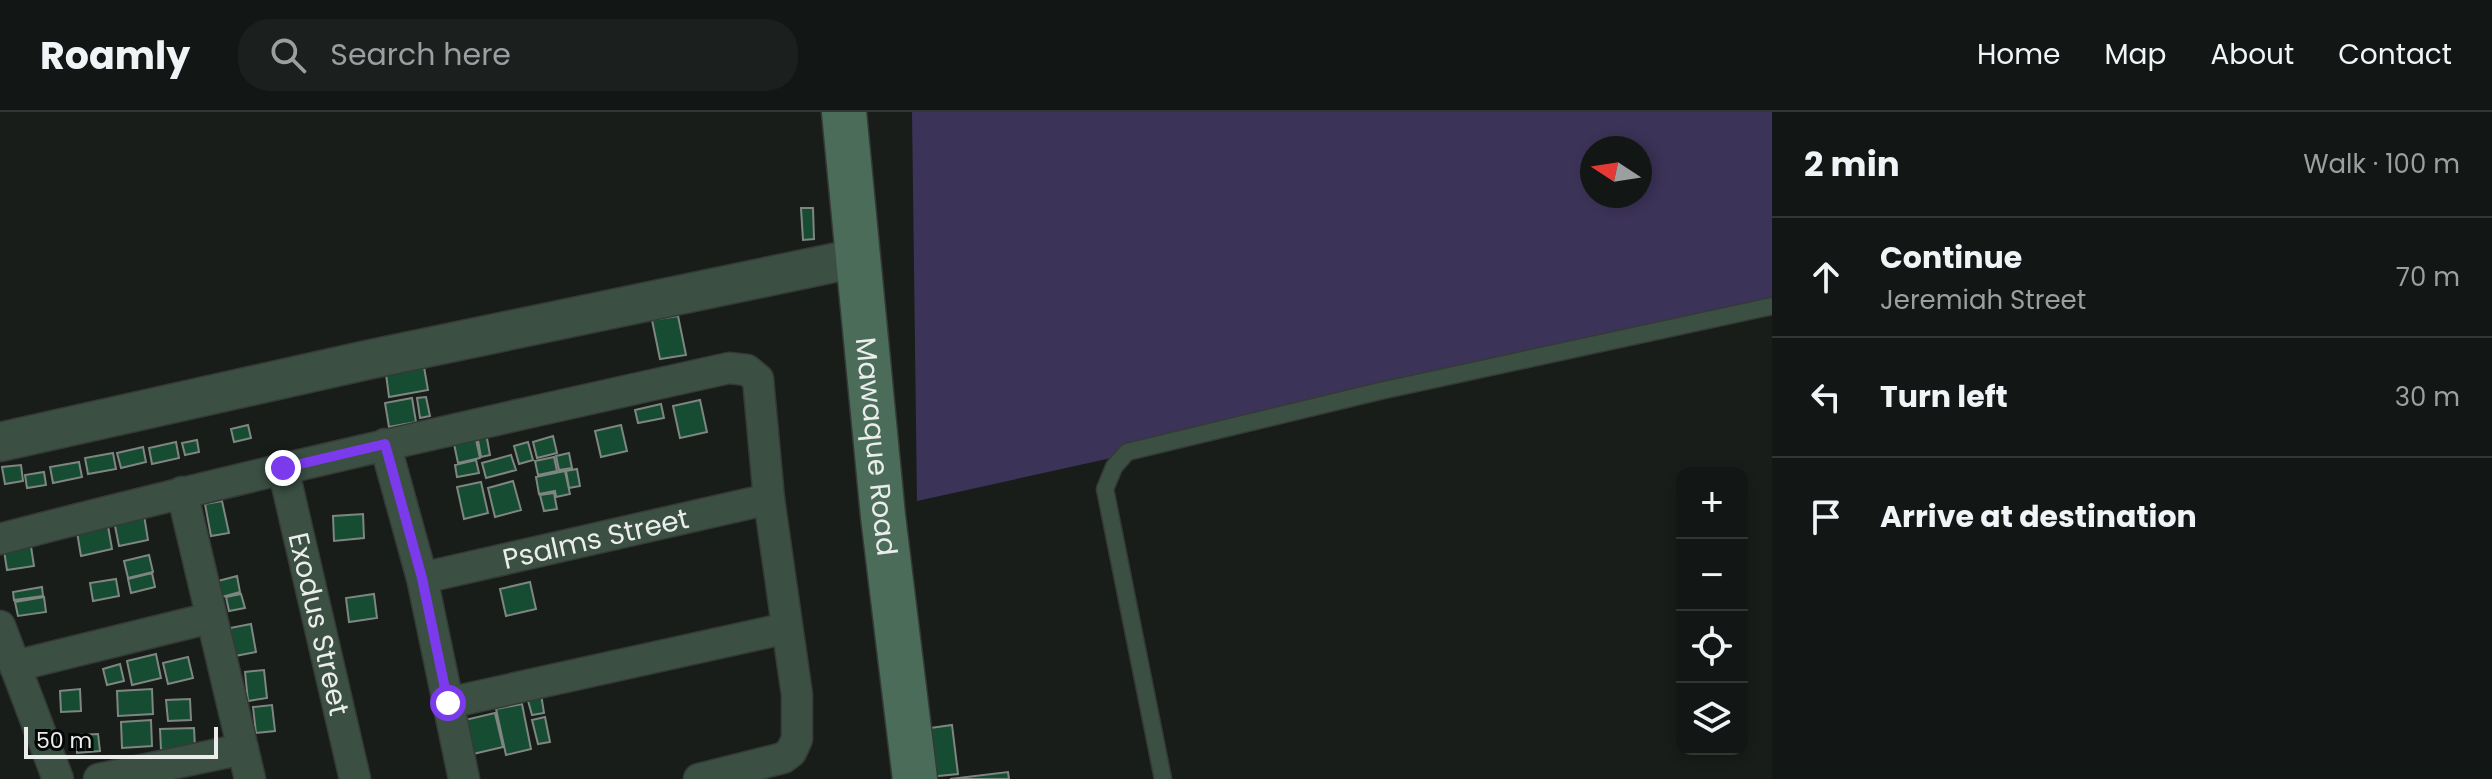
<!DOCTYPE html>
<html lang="en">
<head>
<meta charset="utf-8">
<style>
  :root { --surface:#121614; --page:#1b1f1d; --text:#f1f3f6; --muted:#9c9fa0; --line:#313534 }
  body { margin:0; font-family:Poppins,sans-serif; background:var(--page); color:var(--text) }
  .controls { position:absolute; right:24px; bottom:24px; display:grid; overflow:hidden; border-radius:16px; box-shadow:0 4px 12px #0003 }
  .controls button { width:72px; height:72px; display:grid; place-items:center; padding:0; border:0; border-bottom:2px solid var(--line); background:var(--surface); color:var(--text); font:40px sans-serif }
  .compass { position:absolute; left:1580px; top:24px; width:72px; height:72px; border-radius:50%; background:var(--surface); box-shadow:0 4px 12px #0003; rotate:282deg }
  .scale { position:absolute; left:24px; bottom:20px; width:194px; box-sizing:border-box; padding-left:8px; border:4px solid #eaedeb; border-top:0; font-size:22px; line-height:28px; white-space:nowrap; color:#eaedeb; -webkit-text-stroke:6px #050706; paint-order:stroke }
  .stop { position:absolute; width:24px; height:24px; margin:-18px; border:6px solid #7c3aed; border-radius:50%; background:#fff }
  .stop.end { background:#7c3aed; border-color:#fff; box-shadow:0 2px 8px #0008 }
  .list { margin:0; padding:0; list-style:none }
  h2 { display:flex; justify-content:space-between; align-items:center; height:104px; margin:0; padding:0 32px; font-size:34px }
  h2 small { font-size:26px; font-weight:400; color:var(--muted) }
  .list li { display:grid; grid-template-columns:52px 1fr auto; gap:24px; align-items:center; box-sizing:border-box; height:120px; padding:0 32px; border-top:2px solid var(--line) }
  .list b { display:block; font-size:30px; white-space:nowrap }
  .list p { margin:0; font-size:26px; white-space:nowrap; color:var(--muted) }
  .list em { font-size:26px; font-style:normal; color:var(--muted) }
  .icon { flex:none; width:44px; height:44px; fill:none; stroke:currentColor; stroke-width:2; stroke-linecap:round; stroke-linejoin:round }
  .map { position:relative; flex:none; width:1772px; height:667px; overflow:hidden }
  header { display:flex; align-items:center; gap:48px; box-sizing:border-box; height:112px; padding:0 40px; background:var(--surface); border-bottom:2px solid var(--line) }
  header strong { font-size:38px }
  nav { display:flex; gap:44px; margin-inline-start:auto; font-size:28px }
  .search { width:560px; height:72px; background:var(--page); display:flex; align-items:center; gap:20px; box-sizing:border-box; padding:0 28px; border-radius:32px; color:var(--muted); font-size:30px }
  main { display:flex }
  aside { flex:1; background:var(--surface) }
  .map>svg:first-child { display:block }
</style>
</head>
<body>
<header>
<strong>Roamly</strong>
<div class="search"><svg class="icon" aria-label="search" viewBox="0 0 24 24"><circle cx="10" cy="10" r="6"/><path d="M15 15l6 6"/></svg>Search here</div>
<nav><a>Home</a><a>Map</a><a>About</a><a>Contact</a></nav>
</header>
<main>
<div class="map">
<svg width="1772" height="667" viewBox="0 0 1772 667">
  <rect width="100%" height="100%" fill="#181d1a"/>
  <path fill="#3c3358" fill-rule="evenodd" d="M912,0H1772V200L917,389ZM1592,36H1640V84H1592Z"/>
  <path fill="#164c32" stroke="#7f8682" stroke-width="2" d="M801,96H813L814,127L803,128Z
    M678,204L686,243L660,247L652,208Z
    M424,255L428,278L389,285L386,262Z
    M426,285L430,304L420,306L417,286Z
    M412,286L416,310L389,315L385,291Z
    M700,288L707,320L680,326L673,294Z
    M661,292L664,306L638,311L635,298Z
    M248,313L251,326L234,330L231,317Z
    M621,313L627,339L601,345L595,319Z
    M486,321L490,343L481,345L477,323Z
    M475,323L480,346L458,351L453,327Z
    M553,324L557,341L537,346L533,330Z
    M197,328L199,340L185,343L182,331Z
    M176,330L179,346L152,352L149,336Z
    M528,330L533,348L519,352L514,334Z
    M143,335L146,350L121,356L117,341Z
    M113,341L116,357L88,362L85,346Z
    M569,341L572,356L559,358L556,344Z
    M511,343L516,358L486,366L482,351Z
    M554,345L557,359L538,363L535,349Z
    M476,348L479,361L457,365L455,353Z
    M79,350L82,365L53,371L50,355Z
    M21,353L23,369L5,372L2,355Z
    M577,357L580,374L569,376L566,359Z
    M565,359L570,382L556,385L555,379L539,382L536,365Z
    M44,360L46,373L27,376L25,363Z
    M513,369L521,398L495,405L488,376Z
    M481,370L488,401L464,407L457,375Z
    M554,381L557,397L544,399L540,383Z
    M222,389L229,421L211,424L205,392Z
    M363,402L364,426L334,429L333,404Z
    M144,403L148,428L119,434L114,409Z
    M108,414L112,437L81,444L77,420Z
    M30,428L34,454L7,458L3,432Z
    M149,443L153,460L128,466L124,449Z
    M152,461L155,475L131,481L128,467Z
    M237,464L240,480L222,485L218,469Z
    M116,467L119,484L93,489L90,471Z
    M530,470L536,497L506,504L500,477Z
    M42,475L43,484L14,488L13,480Z
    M241,482L245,496L229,499L226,485Z
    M374,482L377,506L349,510L346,486Z
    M44,485L46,500L18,504L15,490Z
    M251,512L256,540L235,544L230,516Z
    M156,542L161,566L132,573L127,549Z
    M188,545L193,566L168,572L163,551Z
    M120,552L124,569L107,573L103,557Z
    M264,558L267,586L248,589L245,560Z
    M80,577L81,599L61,600L60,579Z
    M152,577L153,602L118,604L117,579Z
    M541,582L544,601L532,603L527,585Z
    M190,587L191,608L168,609L166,588Z
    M522,592L531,637L506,643L496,597Z
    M272,593L275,619L256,621L253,595Z
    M495,601L503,635L473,642L465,608Z
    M545,605L550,630L538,632L532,608Z
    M151,608L152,634L122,636L121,610Z
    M952,613L958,662L929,665L923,617Z
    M194,616L195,636L161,638L160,617Z
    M98,622L100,639L77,641L76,623Z
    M1008,660L1009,667H950Z"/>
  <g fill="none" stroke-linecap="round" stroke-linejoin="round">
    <defs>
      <path id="service" d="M1163,667L1105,377L1114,355L1127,340L1380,279L1772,194"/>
      <g id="minor">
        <path d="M385,332L422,466L464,667"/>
        <path id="s1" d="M283,356L355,667"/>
        <path d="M182,380L250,667"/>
        <path d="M0,427C242,364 485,310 729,256L747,258L758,267L769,387L797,583V627L791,640L783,646L699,667"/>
        <path id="s2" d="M422,466L769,387"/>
        <path d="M0,514L58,667"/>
        <path d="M15,554L210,506"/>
        <path d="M448,591L787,516"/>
        <path d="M99,667L243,637"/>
      </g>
      <path id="tertiary" d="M0,330L367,248L857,146"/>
      <g id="secondary">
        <path id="s3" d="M844,0L883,404L915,667"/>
      </g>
    </defs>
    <use href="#service" stroke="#353a37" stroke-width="19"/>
    <use href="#minor" stroke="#353a37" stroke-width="33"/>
    <use href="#tertiary" stroke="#353a37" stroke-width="41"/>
    <use href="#secondary" stroke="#353a37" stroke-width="47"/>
    <use href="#service" stroke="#3b4f43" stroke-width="16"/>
    <use href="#minor" stroke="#3b4f43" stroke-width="30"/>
    <use href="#tertiary" stroke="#3b4f43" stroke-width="38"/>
    <use href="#secondary" stroke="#4b6c59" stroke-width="44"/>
  </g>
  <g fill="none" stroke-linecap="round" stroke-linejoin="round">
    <path stroke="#7c3aed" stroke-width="10" d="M283,356L385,332L422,466L448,591"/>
  </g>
  <g text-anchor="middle" stroke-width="6" stroke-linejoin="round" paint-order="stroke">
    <g font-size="28" fill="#eaedeb" stroke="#050706">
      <text dy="10" stroke="none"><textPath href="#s3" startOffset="336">Mawaque Road</textPath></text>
      <text dy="10" stroke="none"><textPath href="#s2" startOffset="178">Psalms Street</textPath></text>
      <text dy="10" stroke="none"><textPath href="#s1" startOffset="160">Exodus Street</textPath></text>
    </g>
  </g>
</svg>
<div class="controls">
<button>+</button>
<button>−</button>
<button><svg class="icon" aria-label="locate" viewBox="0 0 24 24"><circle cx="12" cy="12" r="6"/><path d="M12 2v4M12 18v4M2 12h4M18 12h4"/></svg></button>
<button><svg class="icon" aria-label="layers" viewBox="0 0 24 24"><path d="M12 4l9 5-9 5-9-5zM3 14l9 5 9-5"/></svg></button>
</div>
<svg class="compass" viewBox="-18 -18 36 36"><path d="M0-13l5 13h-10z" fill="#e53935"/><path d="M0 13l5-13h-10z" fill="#9c9fa0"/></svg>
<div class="scale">50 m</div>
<div class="stop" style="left:448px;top:591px"></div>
<div class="stop end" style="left:283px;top:356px"></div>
</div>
<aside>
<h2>2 min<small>Walk · 100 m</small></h2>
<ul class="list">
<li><svg class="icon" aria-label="ahead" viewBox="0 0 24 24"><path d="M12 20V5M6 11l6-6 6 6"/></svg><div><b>Continue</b><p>Jeremiah Street</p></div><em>70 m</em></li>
<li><svg class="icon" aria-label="left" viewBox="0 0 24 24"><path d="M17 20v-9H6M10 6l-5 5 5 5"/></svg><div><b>Turn left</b></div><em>30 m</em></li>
<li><svg class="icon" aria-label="arrive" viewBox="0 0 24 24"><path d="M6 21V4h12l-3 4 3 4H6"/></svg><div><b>Arrive at destination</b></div></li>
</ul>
</aside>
</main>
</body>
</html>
